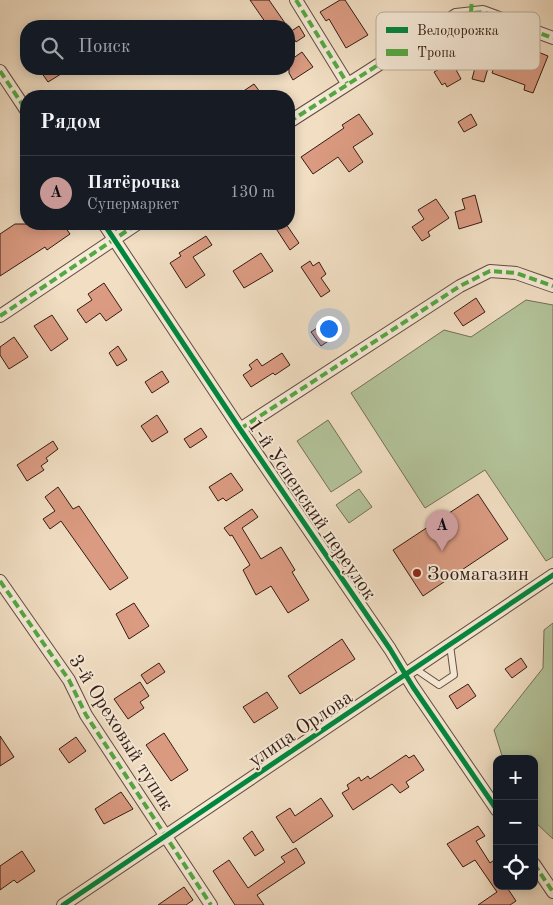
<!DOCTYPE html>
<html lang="ru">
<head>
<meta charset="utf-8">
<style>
  :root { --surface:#171b24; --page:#242831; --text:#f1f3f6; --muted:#9ea1a6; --line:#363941; --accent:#c59692 }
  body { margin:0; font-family:"Old Standard TT",serif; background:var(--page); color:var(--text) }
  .controls { position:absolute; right:15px; bottom:15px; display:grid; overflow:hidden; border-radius:10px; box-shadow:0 2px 12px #0003 }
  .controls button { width:45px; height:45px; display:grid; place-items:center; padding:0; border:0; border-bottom:1px solid var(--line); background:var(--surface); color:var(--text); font:25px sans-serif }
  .you { position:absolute; left:328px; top:328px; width:18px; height:18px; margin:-12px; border:4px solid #fff; border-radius:50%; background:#1a73e8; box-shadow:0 0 0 8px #1a73e833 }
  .badge { display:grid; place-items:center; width:32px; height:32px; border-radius:50%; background:var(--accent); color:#111; font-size:16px; font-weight:700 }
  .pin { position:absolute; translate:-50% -41px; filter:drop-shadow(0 1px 2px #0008) }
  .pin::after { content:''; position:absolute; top:26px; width:18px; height:15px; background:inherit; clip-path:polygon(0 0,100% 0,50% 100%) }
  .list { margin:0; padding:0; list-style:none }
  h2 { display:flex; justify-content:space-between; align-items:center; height:65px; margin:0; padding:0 20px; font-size:21px }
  h2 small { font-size:16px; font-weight:400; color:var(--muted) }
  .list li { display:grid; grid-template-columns:32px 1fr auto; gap:15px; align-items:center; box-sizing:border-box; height:75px; padding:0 20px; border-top:1px solid var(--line) }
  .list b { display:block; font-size:19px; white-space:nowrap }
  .list p { margin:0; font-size:16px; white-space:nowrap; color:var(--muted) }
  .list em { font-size:16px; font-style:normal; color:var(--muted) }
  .icon { flex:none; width:28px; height:28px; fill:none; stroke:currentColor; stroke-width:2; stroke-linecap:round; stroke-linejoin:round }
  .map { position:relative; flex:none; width:553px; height:905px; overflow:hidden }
  .search { position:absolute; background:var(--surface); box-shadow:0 2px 12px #0003; left:20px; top:20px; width:275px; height:55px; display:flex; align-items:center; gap:12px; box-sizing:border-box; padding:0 18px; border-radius:20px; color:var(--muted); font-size:19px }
  .panel { position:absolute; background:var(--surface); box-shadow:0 2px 12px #0003; left:20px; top:90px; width:275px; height:140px; border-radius:20px }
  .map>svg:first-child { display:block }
</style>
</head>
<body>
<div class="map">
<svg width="553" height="905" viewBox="0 0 553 905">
  <rect width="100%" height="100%" fill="#f1dec3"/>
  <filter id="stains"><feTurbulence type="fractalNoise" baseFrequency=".004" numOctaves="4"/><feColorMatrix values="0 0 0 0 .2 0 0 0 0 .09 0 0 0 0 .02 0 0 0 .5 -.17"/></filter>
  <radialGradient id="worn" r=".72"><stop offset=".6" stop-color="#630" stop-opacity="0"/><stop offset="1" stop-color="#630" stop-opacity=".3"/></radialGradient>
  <path fill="#b3c299" stroke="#746f56" d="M526,300L553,305V557L546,561L485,470L425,508L351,393L444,330L471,337Z
    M328,420L362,472L331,492L297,441Z
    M359,489L372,507L349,523L336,505Z
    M553,623V839L534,821V759H503L494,730L543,668L544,630Z"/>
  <path fill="#db9b82" stroke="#351c13" d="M250,0H269L287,26H268Z
    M340,0H345L368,35L346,48L329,19L326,21L320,12Z
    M299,26L305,36L296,42L290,32Z
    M501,47L535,58L538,52L548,56L533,93L524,90L525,85L492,73Z
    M302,52L313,67L293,80L289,73V61Z
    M452,62L461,79L447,87L445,83L442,85L434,72Z
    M476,64L488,68L484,82L472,79Z
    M39,69H69L48,82Z
    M254,84L263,96H236Z
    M359,114L373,134L353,147L363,162L349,172L338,157L313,174L301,157L344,128L342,125Z
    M471,114L477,125L464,132L458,122Z
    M475,195L482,222L459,229L455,212L465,209L462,199Z
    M436,199L449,218L428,232L430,236L422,241L412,227L424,219L418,210Z
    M15,224H40L44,230L53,224H63L70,234L47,250L45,247L0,276V234Z
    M273,224H286L299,243L290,250Z
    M206,236L212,245L193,257L205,275L186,288L170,263L181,256L179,253Z
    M261,253L273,271L244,288L233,271Z
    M310,261L313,266L319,262L326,274L321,278L330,291L321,297L301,267Z
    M104,283L122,310L106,321L100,313L86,323L77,310L92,300L88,294Z
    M476,298L485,312L463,326L454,313Z
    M52,315L68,339L51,351L34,326Z
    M329,320L339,334L321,346L311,332Z
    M14,337L28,357L9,369L0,355V347Z
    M118,346L127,360L117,366L109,353Z
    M282,353L290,365L275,375L273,373L251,387L243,375L252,369L249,365L257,359L262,366Z
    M162,371L169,382L152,393L145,382Z
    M157,415L168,432L152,442L141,426Z
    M201,428L207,437L190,448L184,439Z
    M53,441L58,449L46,458L48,461L41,466L44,470L27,481L17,465Z
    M231,473L243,490L226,501L223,498L218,501L209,487Z
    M58,487L73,509L79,506L128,578L110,590L61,521L50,529L43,519L55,511L45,497Z
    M478,494L508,539L423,596L393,550Z
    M252,509L258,517L242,528L261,559L281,547L295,570L292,572L309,600L288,613L271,586L256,595L243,570L250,565L232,535L230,536L224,528Z
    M134,603L149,626L129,639L116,614Z
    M342,639L355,659L300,694L288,676Z
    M521,658L527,667L512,678L505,669Z
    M159,663L165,672L147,684L141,675Z
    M140,682L149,696L140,702L144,708L128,719L114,699Z
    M468,684L476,696L457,709L449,696Z
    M267,692L278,708L254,723L243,707Z
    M164,733L188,770L171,781L146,745Z
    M0,736L14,757L0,766Z
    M76,737L86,751L69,763L59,749Z
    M406,755L409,758L414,755L424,770L406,782L409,787L400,793L392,784L353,810L342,793L349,789L347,785L359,777L361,781L368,776L370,779Z
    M121,792L133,809L104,824L95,809Z
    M321,798L333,816L293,843L276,817L290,808L295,816Z
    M478,826L485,836L476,841L490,863L497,858V886H506L516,901L510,905H478L497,892L475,860L463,867L447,844Z
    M252,831L264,850L255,856L243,838Z
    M296,848L305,863L257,895L264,905H235L213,871L229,860L248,888L285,862L281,857Z
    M22,851L35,871L17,883L14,880L0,890V866Z
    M184,887L193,900L186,905H158Z"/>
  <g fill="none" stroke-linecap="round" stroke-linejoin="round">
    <defs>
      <path id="lane" d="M414,668L439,685L454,675L450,645"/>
      <path id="street" d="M296,0L347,83
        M0,71L26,110
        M289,122L456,15L483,12L553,38
        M104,224L240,429L390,649L413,687L497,810
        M0,316L137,224
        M240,429L460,286L490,271L516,273L553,286
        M0,581L69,680L86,715L211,905
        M534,864L553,892
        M63,905L553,575"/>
    </defs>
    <use href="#lane" stroke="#644c3f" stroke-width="8"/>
    <use href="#street" stroke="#644c3f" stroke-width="14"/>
    <use href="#lane" stroke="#f6ead8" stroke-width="6"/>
    <use href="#street" stroke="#f6ead8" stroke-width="12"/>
    <path stroke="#54a942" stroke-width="4" stroke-dasharray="8 4" stroke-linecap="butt" d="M296,0L347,83
      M471,12L472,0
      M0,71L26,110
      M289,122L456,15L483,12L553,38
      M0,316L137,224
      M240,429L460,286L490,271L516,273L553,286
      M0,581L69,680L86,715L211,905
      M534,864L553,892"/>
    <defs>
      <path id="cycleway" d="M104,224L240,429L390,649L413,687L497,810
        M63,905L553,575"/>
    </defs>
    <use href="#cycleway" stroke="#f6ead8" stroke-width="8"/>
    <use href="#cycleway" stroke="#00873e" stroke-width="5"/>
  </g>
  <circle fill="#8f2418" stroke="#f6ead8" stroke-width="2" cx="417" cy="573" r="5"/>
  <g text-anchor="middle" stroke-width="4" stroke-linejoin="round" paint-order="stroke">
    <g font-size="20" fill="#351c13" stroke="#f6ead8">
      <text transform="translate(313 509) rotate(56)" y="7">1-й Успенский переулок</text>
      <text transform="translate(300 728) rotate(-34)" y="7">улица Орлова</text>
      <text transform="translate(122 732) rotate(58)" y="7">3-й Ореховый тупик</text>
    </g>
    <g font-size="20" fill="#351c13" stroke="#f6ead8" text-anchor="start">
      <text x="427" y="580">Зоомагазин</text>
    </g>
  </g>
  <rect x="376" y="12" width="164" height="58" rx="8" fill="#f6ead8" stroke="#bcac9d" stroke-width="1"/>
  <rect x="386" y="27" width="22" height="6" fill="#00873e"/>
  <rect x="386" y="49" width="22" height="7" fill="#54a942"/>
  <g font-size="14" fill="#351c13">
    <text x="417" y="35">Велодорожка</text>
    <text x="417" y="57">Тропа</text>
  </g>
  <rect width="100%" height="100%" filter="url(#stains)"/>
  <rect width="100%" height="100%" fill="url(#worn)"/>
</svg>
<div class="controls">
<button>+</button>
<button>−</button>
<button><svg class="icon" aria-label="locate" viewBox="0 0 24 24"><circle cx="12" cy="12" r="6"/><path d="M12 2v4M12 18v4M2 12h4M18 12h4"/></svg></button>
</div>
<div class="you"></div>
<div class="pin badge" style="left:442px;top:551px">A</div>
<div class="search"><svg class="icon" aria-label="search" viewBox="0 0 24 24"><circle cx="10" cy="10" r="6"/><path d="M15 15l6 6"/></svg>Поиск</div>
<section class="panel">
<h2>Рядом<small></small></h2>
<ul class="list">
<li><span class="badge">A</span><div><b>Пятёрочка</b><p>Супермаркет</p></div><em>130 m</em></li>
</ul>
</section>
</div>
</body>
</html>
